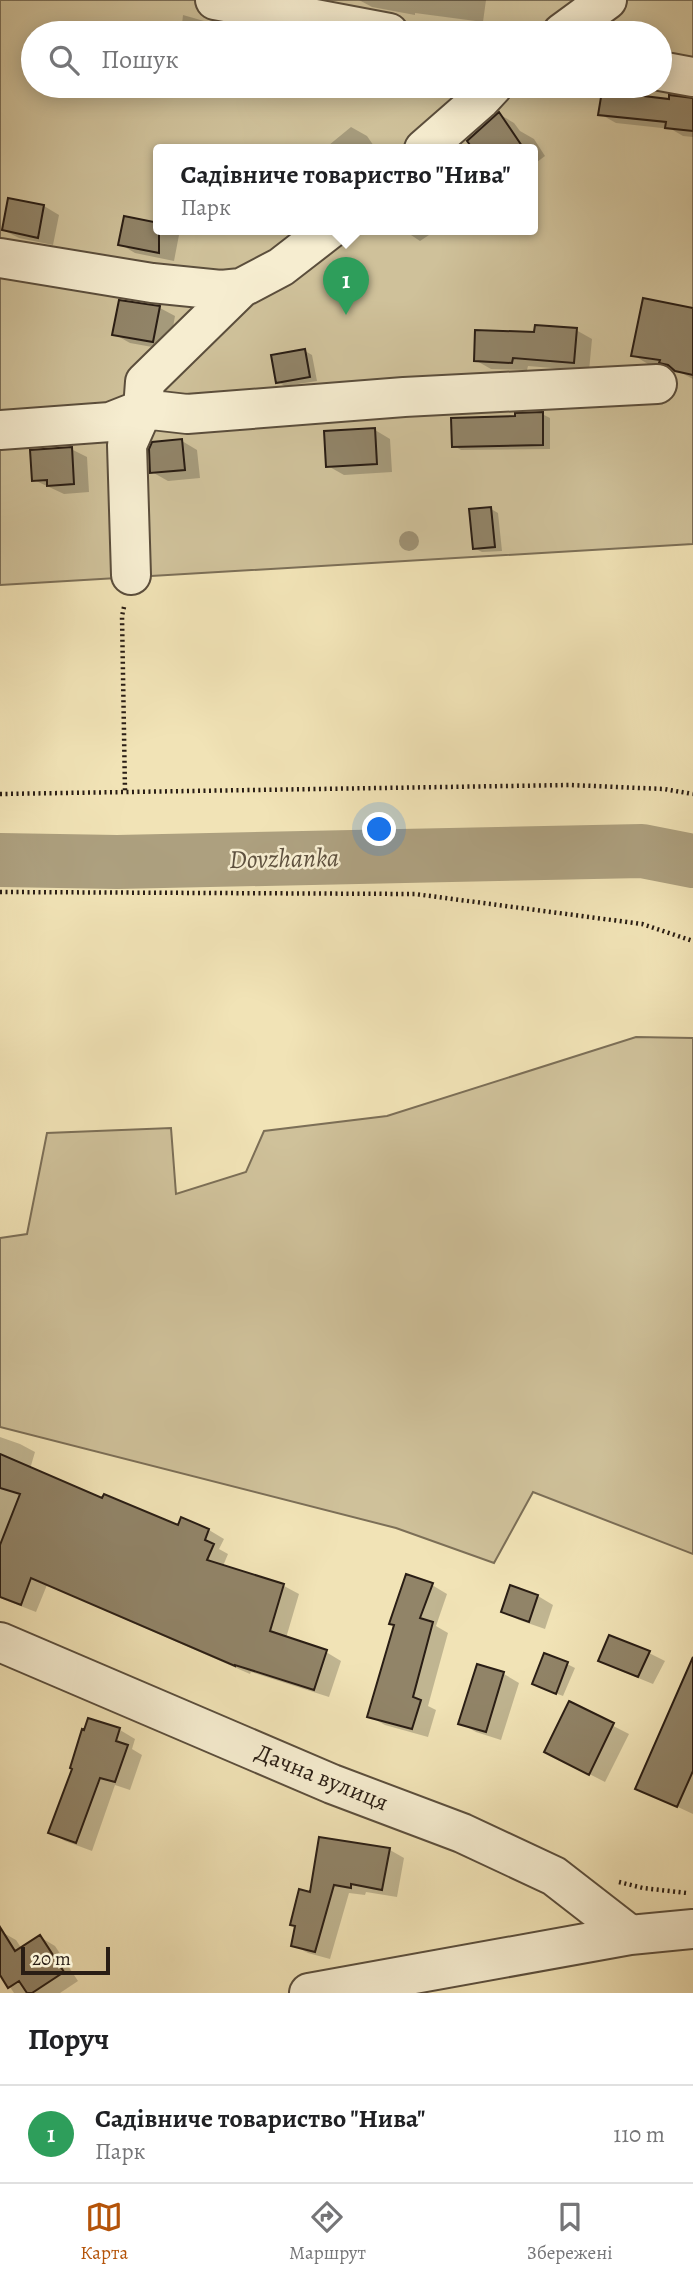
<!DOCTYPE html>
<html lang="uk">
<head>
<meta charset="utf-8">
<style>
  :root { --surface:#fff; --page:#f2f2f2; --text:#202124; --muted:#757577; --line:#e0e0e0; --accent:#b45309 }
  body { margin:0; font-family:Alegreya,serif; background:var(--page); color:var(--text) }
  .scale { position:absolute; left:21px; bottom:18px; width:89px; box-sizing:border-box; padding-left:7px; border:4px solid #291d14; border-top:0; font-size:19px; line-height:24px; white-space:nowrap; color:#291d14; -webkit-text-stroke:5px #f6edd0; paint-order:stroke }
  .you { position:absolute; left:380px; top:830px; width:24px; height:24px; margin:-18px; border:5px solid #fff; border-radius:50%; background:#1a73e8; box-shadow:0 0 0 10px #1a73e833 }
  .badge { display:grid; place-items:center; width:46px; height:46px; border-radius:50%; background:var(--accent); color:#fff; font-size:23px; font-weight:700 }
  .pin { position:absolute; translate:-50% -58px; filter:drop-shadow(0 2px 4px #0008) }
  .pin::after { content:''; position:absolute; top:37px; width:24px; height:21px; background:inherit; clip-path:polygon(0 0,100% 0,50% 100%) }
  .popup { position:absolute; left:153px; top:144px; width:385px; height:91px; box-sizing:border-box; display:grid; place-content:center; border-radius:7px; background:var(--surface); filter:drop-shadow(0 2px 5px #0005); font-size:23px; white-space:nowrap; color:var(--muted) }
  .popup b { font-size:26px; color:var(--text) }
  .popup::after { content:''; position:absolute; left:50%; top:100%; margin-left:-14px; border:14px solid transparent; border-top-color:var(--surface) }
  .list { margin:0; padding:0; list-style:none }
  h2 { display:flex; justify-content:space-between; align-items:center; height:91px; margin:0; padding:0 28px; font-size:30px }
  h2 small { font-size:23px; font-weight:400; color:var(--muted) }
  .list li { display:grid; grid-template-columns:46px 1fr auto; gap:21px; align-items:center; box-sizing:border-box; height:98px; padding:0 28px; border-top:2px solid var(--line) }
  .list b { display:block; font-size:26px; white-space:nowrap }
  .list p { margin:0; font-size:23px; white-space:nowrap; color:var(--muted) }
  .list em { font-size:23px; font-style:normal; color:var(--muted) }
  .icon { flex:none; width:38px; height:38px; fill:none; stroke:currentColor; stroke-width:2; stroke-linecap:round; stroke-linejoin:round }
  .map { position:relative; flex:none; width:693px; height:1993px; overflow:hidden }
  .search { position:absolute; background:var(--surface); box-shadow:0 4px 18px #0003; left:21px; right:21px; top:21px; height:77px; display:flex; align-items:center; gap:18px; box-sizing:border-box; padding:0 24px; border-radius:38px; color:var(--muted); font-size:26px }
  .sheet { height:189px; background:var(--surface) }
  nav { display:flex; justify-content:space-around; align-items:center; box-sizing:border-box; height:98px; border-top:2px solid var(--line); background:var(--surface); font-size:19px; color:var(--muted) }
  nav a { display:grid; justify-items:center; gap:4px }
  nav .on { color:var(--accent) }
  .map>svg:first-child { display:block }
</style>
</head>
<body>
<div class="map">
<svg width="693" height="1993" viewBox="0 0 693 1993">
  <rect width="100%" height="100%" fill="#f1e3b6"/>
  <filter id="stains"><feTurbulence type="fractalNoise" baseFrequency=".00286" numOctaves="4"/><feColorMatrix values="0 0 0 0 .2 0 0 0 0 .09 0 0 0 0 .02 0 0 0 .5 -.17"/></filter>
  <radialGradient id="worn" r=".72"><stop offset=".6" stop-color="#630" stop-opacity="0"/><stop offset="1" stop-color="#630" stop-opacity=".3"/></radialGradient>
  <path fill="#cfc19a" stroke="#7c6f57" stroke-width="2" fill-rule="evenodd" d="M0,0H693V544L0,585ZM33,33H660V86H33ZM159,149H533V229H159Z
    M636,1037L693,1038V1554L533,1492L494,1563L396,1528L0,1427V1238L27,1234L47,1133L171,1128L176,1194L246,1172L264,1131L387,1116Z"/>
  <path fill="#0003" d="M359,0H486L483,22L415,13V15L372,7Z
    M183,15L211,23L262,33H181Z
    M693,99V137L683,136L671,129L616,123L600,114L670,101Z
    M499,114L514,123L520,131L534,139L545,156L533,165V149H475Z
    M351,127L367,136L376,149H332L329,145Z
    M44,206L59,215L53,245L19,238L3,230Z
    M159,229H170L179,235L174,261L135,253L120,244Z
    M402,229H438L420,241Z
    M120,302L160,308L175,316L169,350L130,343L114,334Z
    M693,310V379L670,367L648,364L633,355Z
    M576,330L592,339L589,371L528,366L527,370L491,369L475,360L536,334Z
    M305,351L312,355L317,381L285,386L278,382Z
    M542,414L550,418V449L461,450L454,446L517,418Z
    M375,430L390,439L392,472L344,475L328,466Z
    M182,441L197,450L200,478L168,481L152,472Z
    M71,449L87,457L89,492L64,494L34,480Z
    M491,509L498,513L502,551L482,552L474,548Z
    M0,1437L20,1444L35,1452L30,1469L103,1500L179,1527L182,1519L209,1530L224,1539L219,1549L228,1554L223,1566L284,1586L299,1594L286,1638L326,1652L341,1661L329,1697L251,1672L250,1674L47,1585L36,1612L0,1598Z
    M432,1585L447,1594L436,1626L448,1633L428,1706L436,1710L428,1737L385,1725L369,1716Z
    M511,1588L538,1596L553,1605L545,1629L519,1620L503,1612Z
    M610,1637L649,1653L665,1661L653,1684L616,1669L601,1661Z
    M693,1662V1814L637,1788Z
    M567,1664L575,1668L563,1696L542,1688Z
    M478,1666L504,1674L519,1683L501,1740L476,1732L460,1723Z
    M570,1704L629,1734L605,1782L562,1760Z
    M89,1721L120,1730L135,1739L132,1749L142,1755L130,1790L115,1785L92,1851L65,1841L50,1832Z
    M390,1850L404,1858L397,1897L366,1892L365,1895L349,1893L330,1959L308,1953L293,1945L311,1894Z
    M0,1931L16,1940L22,1949L40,1937L55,1946L78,1981L60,1993H14L0,1972Z"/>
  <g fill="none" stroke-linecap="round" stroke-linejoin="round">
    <path stroke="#ada07f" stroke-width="54" d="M0,860L117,862L642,851L693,861"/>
  </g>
  <path fill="#918468" stroke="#291d14" stroke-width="2" d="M602,91L669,99V95L693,98V131L665,128L666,122L598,115Z
    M499,112L524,149H473L467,141Z
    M8,198L44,205L38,238L2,230Z
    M124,216L159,223V253L118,245Z
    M643,298L693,308V375L675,371L668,365L659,363L660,360L631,356Z
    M119,300L160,306L153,342L112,335Z
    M535,325L577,328L574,363L513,358L512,363L474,361L475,330L534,332Z
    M305,349L310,377L276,383L271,355Z
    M543,412V445L452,447L451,418L515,416V413Z
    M375,428L377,464L326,467L324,431Z
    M182,439L185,470L150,473L149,449L152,442Z
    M72,447L74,484L47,486V480L32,481L30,450Z
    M491,507L495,547L473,549L469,509Z
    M0,1454L102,1498L104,1494L178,1525L181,1517L209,1529L205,1540L214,1544L207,1560L284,1584L270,1631L327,1650L314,1690L235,1665V1666L31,1578L21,1605L0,1597V1545L20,1494L0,1488Z
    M406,1574L433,1583L420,1618L433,1622L413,1697L421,1700L412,1729L367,1717L394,1625L389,1624Z
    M510,1585L538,1595L529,1622L501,1612Z
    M609,1635L650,1651L638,1677L598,1661Z
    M544,1653L568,1662L556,1694L532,1684Z
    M693,1657V1771L677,1807L635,1789Z
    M477,1664L504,1672L486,1732L458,1724Z
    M569,1701L614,1723L589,1775L544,1752Z
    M88,1718L120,1728L116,1741L128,1745L115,1782L100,1778L76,1843L48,1833L72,1769L70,1768L82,1729L84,1730Z
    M319,1837L390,1848L382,1890L351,1884V1888L334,1885L315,1952L291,1946L295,1926L290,1925L299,1889L310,1892Z
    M0,1927L15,1951L40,1935L64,1972L32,1993H27L19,1981L8,1988L0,1975Z"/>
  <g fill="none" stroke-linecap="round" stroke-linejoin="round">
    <defs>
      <path id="minor" d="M215,0L389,33
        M562,33L607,0
        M660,71L693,77
        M424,149L480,100L493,86
        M0,258L152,283L221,290L241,288
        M0,430L110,422L143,409L187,414L404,397L657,384
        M131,575L127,445L143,409L145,382L241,288L281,267L330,229
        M0,1642L332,1784L462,1833L554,1876L630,1935
        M309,1993L630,1935L693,1929"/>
    </defs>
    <use href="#minor" stroke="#5b4e3c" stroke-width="42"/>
    <path stroke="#291d14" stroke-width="4.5" stroke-dasharray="2 3.5" stroke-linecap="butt" d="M124,607L122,616L125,791
      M0,794L570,785L664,789L693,794
      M0,892L415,894L642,924L693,941
      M619,1882L643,1888L687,1893"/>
    <use href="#minor" stroke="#f6edd0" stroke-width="38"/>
  </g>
  <circle fill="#9e9173" cx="409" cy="541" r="10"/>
  <g text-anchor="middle" stroke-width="5" stroke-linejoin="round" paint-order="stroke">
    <g font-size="24" fill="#291d14" stroke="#f6edd0">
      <text transform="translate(322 1777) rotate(22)" y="8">Дачна вулиця</text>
    </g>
    <g font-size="26" font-style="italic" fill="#5e513f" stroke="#f6edd0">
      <text transform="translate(284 858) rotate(-1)" y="9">Dovzhanka</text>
    </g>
  </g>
  <rect width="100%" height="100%" filter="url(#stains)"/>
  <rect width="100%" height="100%" fill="url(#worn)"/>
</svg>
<div class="scale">20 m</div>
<div class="you"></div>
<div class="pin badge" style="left:346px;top:315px;background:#2e9e5b">1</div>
<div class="popup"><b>Садівниче товариство &quot;Нива&quot;</b>Парк</div>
<div class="search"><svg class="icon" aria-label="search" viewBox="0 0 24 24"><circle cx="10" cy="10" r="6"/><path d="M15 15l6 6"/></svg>Пошук</div>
</div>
<section class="sheet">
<h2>Поруч<small></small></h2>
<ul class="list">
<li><span class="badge" style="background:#2e9e5b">1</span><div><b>Садівниче товариство &quot;Нива&quot;</b><p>Парк</p></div><em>110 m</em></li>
</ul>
</section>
<nav>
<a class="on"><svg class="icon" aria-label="map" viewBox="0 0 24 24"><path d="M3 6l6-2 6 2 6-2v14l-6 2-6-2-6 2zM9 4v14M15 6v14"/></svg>Карта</a>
<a><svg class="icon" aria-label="directions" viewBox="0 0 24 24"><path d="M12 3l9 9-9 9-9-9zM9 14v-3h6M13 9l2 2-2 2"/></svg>Маршрут</a>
<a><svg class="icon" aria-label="saved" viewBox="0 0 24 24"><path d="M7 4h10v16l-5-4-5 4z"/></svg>Збережені</a>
</nav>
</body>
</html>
